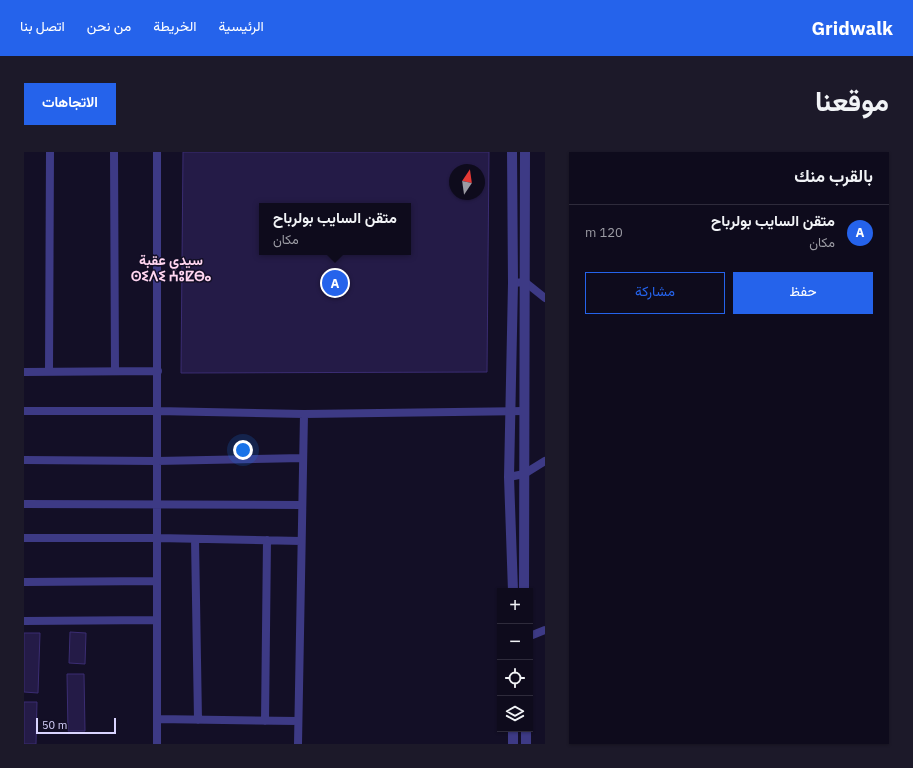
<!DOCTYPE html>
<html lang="ar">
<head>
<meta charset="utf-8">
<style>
  :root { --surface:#0e0b1c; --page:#1c1929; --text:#f1f3f6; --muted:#9b9ba3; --line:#2e2b3b; --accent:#2563eb }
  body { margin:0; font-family:"IBM Plex Sans",Vazirmatn,"Noto Sans Tifinagh",sans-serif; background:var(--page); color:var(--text); direction:rtl }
  .controls { position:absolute; right:12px; bottom:12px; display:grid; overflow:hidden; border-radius:0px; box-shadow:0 1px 3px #0004 }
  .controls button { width:36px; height:36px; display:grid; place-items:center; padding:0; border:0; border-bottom:1px solid var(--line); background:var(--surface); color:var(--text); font:20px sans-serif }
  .compass { position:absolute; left:425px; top:12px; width:36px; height:36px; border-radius:50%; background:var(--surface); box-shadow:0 1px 3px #0004; rotate:13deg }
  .scale { position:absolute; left:12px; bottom:10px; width:80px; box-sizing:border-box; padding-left:4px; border:2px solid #d9d4ff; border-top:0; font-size:11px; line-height:14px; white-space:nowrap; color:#d9d4ff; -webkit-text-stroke:3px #130f26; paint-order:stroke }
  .you { position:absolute; left:219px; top:298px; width:14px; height:14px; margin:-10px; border:3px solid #fff; border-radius:50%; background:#1a73e8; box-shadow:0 0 0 6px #1a73e833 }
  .badge { display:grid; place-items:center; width:26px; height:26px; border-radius:50%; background:var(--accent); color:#fff; font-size:13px; font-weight:700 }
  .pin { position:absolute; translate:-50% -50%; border:2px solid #fff; box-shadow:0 1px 4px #0006 }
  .popup { position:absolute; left:235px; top:51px; width:152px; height:52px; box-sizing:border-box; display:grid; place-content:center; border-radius:0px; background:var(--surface); filter:drop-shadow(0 1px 3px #0005); font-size:13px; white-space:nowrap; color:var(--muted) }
  .popup b { font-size:15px; color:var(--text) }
  .popup::after { content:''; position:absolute; left:50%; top:100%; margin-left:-8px; border:8px solid transparent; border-top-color:var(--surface) }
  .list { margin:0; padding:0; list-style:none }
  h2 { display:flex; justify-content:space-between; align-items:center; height:52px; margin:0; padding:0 16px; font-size:17px }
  h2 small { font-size:13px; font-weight:400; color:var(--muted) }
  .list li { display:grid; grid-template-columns:26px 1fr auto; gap:12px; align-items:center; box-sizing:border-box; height:56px; padding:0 16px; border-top:1px solid var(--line) }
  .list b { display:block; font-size:15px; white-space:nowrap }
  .list p { margin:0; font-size:13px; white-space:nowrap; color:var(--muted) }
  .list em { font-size:13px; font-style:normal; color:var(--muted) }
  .actions { display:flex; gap:8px; padding:12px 16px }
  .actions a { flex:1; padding:9px 0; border:1px solid var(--accent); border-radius:0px; text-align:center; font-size:14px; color:var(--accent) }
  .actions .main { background:var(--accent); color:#fff }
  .icon { flex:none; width:22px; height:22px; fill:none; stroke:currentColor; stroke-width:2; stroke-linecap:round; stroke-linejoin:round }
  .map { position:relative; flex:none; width:521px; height:592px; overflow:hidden; direction:ltr; border-radius:0px }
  header { display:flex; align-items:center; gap:24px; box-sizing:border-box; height:56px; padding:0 20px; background:var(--accent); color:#fff }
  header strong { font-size:19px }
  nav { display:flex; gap:22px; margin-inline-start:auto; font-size:14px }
  .intro { display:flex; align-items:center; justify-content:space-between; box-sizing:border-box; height:96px; padding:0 24px }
  h1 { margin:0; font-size:28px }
  .button { padding:10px 18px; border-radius:0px; background:var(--accent); color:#fff; font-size:14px; font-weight:700 }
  main { display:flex; gap:24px; padding:0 24px }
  aside { flex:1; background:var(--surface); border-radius:0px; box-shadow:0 1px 3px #0004 }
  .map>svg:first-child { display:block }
</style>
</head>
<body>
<header>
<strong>Gridwalk</strong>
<nav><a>الرئيسية</a><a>الخريطة</a><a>من نحن</a><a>اتصل بنا</a></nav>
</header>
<div class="intro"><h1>موقعنا</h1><a class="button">الاتجاهات</a></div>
<main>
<aside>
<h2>بالقرب منك<small></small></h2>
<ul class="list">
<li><span class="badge">A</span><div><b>متقن السايب بولرباح</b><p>مكان</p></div><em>120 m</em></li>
</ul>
<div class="actions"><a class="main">حفظ</a><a>مشاركة</a></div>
</aside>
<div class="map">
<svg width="521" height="592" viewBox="0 0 521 592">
  <rect width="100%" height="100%" fill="#130f26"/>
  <path fill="#241b47" stroke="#3b2d73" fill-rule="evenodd" d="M159,0H465L463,220L157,221ZM431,18H455V42H431ZM238,54H384V100H238Z
    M46,480L62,481L61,512L45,511Z
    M0,481H16L14,541L0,540Z
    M43,522H60L61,579H44Z
    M0,550H13L12,592H0Z"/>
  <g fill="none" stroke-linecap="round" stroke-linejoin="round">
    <path stroke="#3d3a85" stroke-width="8" d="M90,0L91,219
      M133,0V592
      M489,131L501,130L521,146
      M0,220L134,219
      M25,220L26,0
      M0,259H133L280,262L500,259
      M0,308L133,309L279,306
      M485,325L500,322L521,309
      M0,352L278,353
      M0,386H133L277,389
      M171,387L174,568
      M0,430L133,429
      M0,469L133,468
      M506,484L521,478
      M133,567L274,569
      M241,569L243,388
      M274,592L280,262"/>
    <path stroke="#3d3a85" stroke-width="10" d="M488,0L489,131L485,325L489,439
      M500,439L501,0
      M489,577V592
      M502,577V592"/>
  </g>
  <g text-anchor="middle" stroke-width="3" stroke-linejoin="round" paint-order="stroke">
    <g font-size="14" font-weight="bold" fill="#ffd6f0" stroke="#130f26">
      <text x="147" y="113">سيدي عقبة<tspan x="147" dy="16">ⵙⵉⴷⵉ ⵄⵓⵇⴱⴰ</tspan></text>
    </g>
  </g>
</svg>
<div class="controls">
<button>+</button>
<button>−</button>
<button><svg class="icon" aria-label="locate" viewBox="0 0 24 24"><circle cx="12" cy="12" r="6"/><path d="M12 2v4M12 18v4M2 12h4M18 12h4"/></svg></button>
<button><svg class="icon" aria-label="layers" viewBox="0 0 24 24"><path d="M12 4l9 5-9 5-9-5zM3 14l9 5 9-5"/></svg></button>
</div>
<svg class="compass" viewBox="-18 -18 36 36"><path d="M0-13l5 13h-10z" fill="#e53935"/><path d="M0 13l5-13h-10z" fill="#9b9ba3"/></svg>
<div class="scale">50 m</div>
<div class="you"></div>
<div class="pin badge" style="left:311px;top:131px">A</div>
<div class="popup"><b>متقن السايب بولرباح</b>مكان</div>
</div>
</main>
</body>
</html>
